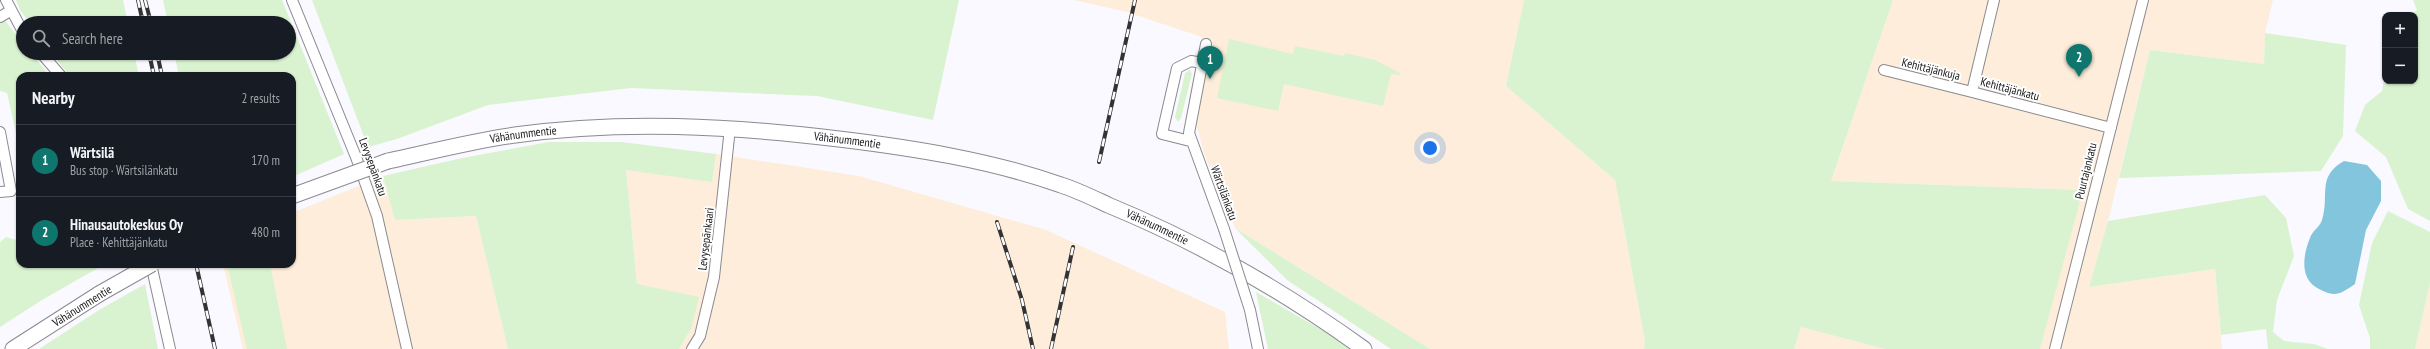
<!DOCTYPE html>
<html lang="en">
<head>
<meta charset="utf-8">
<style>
  :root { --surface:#171b24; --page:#242831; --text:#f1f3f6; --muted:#9ea1a6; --line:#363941; --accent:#0f766e }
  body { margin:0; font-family:"PT Sans Narrow",sans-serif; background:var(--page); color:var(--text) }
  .controls { position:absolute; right:12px; top:12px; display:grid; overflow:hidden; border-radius:8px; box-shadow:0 1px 3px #0004 }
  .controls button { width:36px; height:36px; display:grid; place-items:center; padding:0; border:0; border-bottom:1px solid var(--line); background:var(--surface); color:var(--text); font:20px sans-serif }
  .you { position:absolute; left:1430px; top:148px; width:14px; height:14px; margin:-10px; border:3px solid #fff; border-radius:50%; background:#1a73e8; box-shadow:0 0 0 6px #1a73e833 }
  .badge { display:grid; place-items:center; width:26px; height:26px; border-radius:50%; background:var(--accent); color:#fff; font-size:13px; font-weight:700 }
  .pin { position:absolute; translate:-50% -33px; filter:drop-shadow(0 1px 2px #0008) }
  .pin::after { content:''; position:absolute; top:21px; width:14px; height:12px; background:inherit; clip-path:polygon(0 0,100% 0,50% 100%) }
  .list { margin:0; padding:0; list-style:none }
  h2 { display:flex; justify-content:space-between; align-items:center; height:52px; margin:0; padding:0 16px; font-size:17px }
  h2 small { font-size:13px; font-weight:400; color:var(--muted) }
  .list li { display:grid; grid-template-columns:26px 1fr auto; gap:12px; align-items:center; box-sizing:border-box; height:72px; padding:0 16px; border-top:1px solid var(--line) }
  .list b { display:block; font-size:15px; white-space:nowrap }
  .list p { margin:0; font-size:13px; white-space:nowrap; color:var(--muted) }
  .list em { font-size:13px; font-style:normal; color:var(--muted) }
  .icon { flex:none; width:22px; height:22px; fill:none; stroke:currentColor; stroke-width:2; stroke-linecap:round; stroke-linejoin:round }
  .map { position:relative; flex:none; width:2430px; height:349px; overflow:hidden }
  .search { position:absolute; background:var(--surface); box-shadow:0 1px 3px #0004; left:16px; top:16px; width:280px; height:44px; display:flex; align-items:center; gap:10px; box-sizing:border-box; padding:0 14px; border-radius:22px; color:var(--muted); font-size:15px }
  .panel { position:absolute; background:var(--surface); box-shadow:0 1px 3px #0004; left:16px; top:72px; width:280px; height:196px; border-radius:12px }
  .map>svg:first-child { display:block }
</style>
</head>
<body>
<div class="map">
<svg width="2430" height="349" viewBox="0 0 2430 349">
  <rect width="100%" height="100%" fill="#f9f9ff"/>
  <path fill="#fdedda" d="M1074,0H1524L1506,86L1615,180L1645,341L1644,349H1430L1235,228L1205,156L1189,98L1202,37L1127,12Z
    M1893,0H2273L2265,33L2264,64L2150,50L2108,221L2089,287L2215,269L2222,349H2040L2082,190L1831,181Z
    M716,154L859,176L1046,230L1225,312L1229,349H679L691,329L637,284L626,170L712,181Z
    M383,176L395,220L476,216L508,349H243L223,264H292V213Z
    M2430,283V349H2415Z
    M1801,327L1885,349H1794Z"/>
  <path fill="#d9f3d0" d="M16,0H123L128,23H30L20,10Z
    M163,0H282L344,154L292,177V76H179L174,53H289V23H168Z
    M312,0H959L933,120L817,96L631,88L488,105L397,139L368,147Z
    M1524,0H1893L1831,181L2083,190L2040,349H1885L1801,327L1794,349H1644L1645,341L1615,180L1506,86Z
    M2413,0H2430V221L2408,209L2386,157L2355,131L2365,105L2382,91L2385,72V81H2415V15H2411L2417,10Z
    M4,19L23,44V53H31L50,76H20V151L7,93L0,91V20Z
    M2265,33L2346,45L2343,136L2321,171L2119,178L2150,50L2264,64Z
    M1229,39L1293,54L1295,46L1344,56L1345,53L1375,60L1400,73V75L1391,74L1383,106L1284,84L1278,111L1217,98Z
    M51,53H134L139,76H70Z
    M1190,70L1192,74L1181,118L1178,122L1175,117L1185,73Z
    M549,142H622L716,154L712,182L626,170L637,284L699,297L691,329L679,349H508L476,216L395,220L383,176L462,158Z
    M2265,195L2286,218L2294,256L2277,300L2273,332L2284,341L2314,344L2328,349H2268L2266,329L2221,335L2215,269L2089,287L2108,221Z
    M2388,211L2430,232V283L2415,349H2370V338L2359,305L2372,243Z
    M1235,228L1430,349H1391L1287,280Z
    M6,237L20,241V264H105L42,300L0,327V242Z
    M227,264H270L287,349H247Z
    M145,284L158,349H39L99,310Z
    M1256,292L1332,336L1349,349H1268Z"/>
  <path fill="#83c5dd" d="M2344,161L2367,165L2381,181V201L2366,230L2355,284C2340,294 2336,298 2319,289C2299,279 2303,255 2310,238C2312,231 2320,227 2322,220C2330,195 2316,177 2344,161Z"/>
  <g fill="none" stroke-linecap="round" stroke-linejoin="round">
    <defs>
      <path id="minor" d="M6,0L23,32
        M292,0L356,157L377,216L407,349
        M1994,0L1972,92L2111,128
        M0,17L10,11
        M1206,44L1189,133L1224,229
        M41,53L61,76
        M1884,70L1972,92
        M0,132L11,191L0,192
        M1190,141L1162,134L1177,68L1191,61L1202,63
        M151,264L170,349
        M1250,310L1258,349
        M692,349L700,336L714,277L730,128
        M2055,349L2143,0"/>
      <g id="secondary">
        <path id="s1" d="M388,161C430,152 472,141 515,135C622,120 732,126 839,139C913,148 990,160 1061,185C1077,190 1093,198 1108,205C1198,242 1285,292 1364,349"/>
        <path d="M13,349L99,294"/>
      </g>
    </defs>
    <use href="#minor" stroke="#8a8a90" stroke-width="12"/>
    <use href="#secondary" stroke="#8a8a90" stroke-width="17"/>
    <use href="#minor" stroke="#fff" stroke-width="10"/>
    <use href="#secondary" stroke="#fff" stroke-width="15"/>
    <defs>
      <path id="rail" d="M138,0L143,23
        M145,0L151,23
        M149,53L154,76
        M157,53L162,76
        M1099,162L1135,0
        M997,222L1022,300L1033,349
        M196,264L215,349
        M1051,349L1073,247"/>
    </defs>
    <use href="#rail" stroke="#333336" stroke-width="4"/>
    <use href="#rail" stroke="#fff" stroke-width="2.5" stroke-dasharray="8" stroke-linecap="butt"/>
    <defs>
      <path id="minor-bridge" d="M1224,229L1250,310"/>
      <path id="secondary-bridge" d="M292,196L388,161
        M99,294L152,264"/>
    </defs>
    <use href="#minor-bridge" stroke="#8a8a90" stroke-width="12" stroke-linecap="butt"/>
    <use href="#secondary-bridge" stroke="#8a8a90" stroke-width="17" stroke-linecap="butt"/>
    <use href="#minor-bridge" stroke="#fff" stroke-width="10"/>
    <use href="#secondary-bridge" stroke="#fff" stroke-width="15"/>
  </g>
  <g text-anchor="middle" stroke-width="4" stroke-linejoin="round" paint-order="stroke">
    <g font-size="12" fill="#18181a" stroke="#fff">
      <text transform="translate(1931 69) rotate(14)" y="4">Kehittäjänkuja</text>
      <text transform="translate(2010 89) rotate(15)" y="4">Kehittäjänkatu</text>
      <text dy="4" stroke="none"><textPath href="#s1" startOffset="138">Vähänummentie</textPath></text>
      <text dy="4" stroke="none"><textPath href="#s1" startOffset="463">Vähänummentie</textPath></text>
      <text transform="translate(373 167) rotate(70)" y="4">Levysepänkatu</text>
      <text transform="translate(2086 171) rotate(-76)" y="4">Puurtajankatu</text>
      <text transform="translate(1224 193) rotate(70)" y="4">Wärtsilänkatu</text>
      <text dy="4" stroke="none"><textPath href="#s1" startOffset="787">Vähänummentie</textPath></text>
      <text transform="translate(706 239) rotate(-83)" y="4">Levysepänkaari</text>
      <text transform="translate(82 306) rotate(-32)" y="4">Vähänummentie</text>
    </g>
  </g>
</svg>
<div class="controls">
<button>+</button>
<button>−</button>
</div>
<div class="you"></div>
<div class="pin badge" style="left:1210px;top:79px">1</div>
<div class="pin badge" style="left:2079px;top:77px">2</div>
<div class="search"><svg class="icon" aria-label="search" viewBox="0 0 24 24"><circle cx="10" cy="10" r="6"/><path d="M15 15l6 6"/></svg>Search here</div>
<section class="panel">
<h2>Nearby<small>2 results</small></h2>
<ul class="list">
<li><span class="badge">1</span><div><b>Wärtsilä</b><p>Bus stop · Wärtsilänkatu</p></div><em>170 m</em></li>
<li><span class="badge">2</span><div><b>Hinausautokeskus Oy</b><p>Place · Kehittäjänkatu</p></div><em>480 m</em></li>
</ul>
</section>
</div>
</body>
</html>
